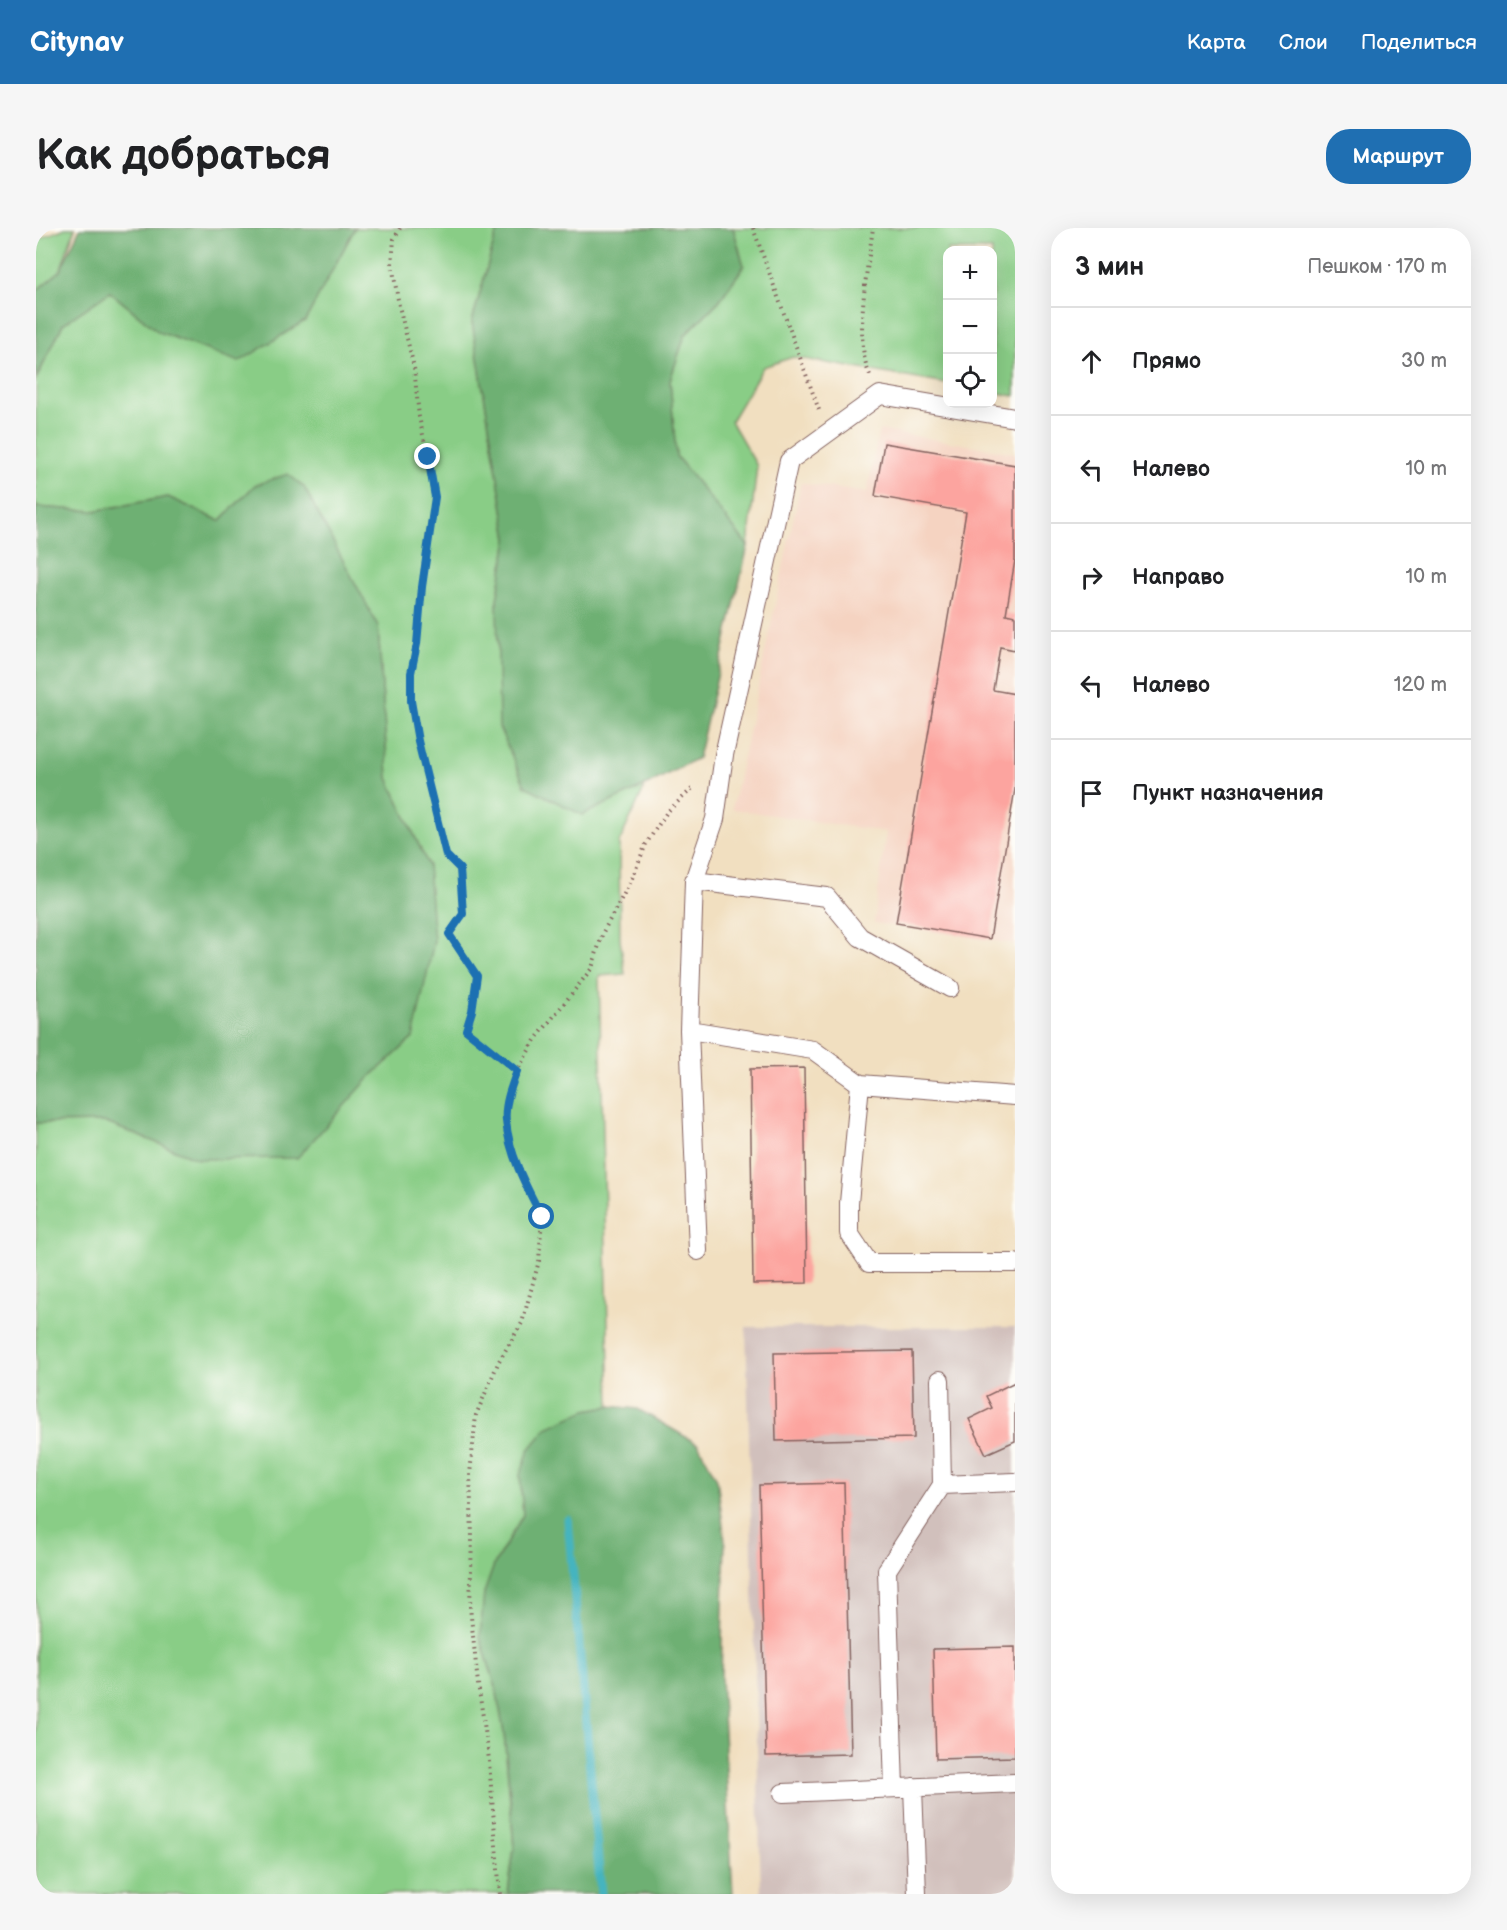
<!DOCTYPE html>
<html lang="ru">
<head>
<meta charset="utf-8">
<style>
  :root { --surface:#fff; --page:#f6f6f6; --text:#202124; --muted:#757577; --line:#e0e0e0; --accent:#1f6fb2 }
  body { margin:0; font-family:"Balsamiq Sans",sans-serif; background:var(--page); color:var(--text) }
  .controls { position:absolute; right:18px; top:18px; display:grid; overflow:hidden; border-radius:12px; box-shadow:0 6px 24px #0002 }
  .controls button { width:54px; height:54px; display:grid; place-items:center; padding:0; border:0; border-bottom:2px solid var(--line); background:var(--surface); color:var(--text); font:30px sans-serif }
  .stop { position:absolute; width:18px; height:18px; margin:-14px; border:4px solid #1f6fb2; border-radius:50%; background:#fff }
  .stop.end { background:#1f6fb2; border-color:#fff; box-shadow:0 2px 6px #0008 }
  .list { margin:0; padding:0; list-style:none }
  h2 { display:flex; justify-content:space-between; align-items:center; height:78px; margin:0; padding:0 24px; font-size:26px }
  h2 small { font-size:20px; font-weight:400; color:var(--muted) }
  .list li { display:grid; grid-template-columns:39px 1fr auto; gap:18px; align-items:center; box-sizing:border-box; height:108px; padding:0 24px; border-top:2px solid var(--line) }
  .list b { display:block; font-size:22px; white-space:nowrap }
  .list em { font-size:20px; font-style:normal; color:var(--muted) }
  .icon { flex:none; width:33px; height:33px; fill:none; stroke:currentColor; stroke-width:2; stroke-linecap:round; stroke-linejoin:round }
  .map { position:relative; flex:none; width:979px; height:1666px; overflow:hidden; border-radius:24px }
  header { display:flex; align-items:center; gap:36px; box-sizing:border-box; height:84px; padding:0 30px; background:var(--accent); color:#fff }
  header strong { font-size:28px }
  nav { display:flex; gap:33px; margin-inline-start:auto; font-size:21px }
  .intro { display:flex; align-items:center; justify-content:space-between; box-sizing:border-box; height:144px; padding:0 36px }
  h1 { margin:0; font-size:42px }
  .button { padding:15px 27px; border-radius:24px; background:var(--accent); color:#fff; font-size:21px; font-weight:700 }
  main { display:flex; gap:36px; padding:0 36px }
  aside { flex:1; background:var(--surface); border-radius:24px; box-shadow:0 6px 24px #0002 }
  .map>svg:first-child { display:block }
</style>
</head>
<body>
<header>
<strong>Citynav</strong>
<nav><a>Карта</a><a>Слои</a><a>Поделиться</a></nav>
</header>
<div class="intro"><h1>Как добраться</h1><a class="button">Маршрут</a></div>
<main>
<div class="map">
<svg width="979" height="1666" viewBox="0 0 979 1666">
  <rect width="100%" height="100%" fill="#fdfcf7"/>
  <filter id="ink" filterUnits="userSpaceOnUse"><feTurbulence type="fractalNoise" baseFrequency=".0167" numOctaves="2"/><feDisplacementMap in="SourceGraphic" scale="12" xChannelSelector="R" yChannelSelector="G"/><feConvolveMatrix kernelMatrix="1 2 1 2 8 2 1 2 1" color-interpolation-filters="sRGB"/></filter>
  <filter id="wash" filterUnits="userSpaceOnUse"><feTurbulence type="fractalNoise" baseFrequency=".008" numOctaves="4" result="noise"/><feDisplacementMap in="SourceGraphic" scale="24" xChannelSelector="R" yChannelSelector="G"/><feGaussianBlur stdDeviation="1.35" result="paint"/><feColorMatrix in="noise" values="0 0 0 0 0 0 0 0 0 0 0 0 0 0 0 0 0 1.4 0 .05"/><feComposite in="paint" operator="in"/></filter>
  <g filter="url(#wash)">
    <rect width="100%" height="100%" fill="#f1dfc0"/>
    <path fill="#f5d3c1" d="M843,202L979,225V716L838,695L850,604L696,581L765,255L831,265Z"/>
    <path fill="#d1c0bc" d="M710,1099H979V1666H725Z"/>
    <path fill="#89cd86" stroke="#6a7658" stroke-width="1.5" d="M29,0H39L24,43L0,63V12Z
      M319,0H466L460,7L436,94L472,311L461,372L546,587L609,558L583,615L584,711L589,746L563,748L574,1178L550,1182L484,1247L487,1287L458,1337L444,1409L460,1459L468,1505L478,1620L472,1666H0V895L68,894L162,931L336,847L377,810L392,637L352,550L342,398L219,257L184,293L132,269L58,283L0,279V152L27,96L74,64L123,104L269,93Z
      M697,0H979V168L957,164L956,22H912L911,156L757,129L727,139L695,193L721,238L712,318L640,228L634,152L649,107L683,73L708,38Z"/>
    <path fill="#6eb073" stroke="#5c684f" stroke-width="1.5" d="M44,0H319L269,93L203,134L123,104L74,64L27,96L0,151V63L24,43Z
      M466,0H697L708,38L683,73L649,107L634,152L640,228L712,318L662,530L609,558L546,587L489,558L463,499L461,372L472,311L436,94L460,7Z
      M252,246L268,259L342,398L352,550L392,637L398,713L377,810L336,847L261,930L162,931L68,894L0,895V279L58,283L132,269L184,293L219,257Z
      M574,1178L602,1181L662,1216L681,1251L689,1313L685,1450L697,1666H472L478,1620L474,1567L468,1505L460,1459L444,1409L448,1365L458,1337L487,1287L484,1247L493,1222L511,1200L550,1182Z"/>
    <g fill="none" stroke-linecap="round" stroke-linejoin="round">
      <path stroke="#45b4bf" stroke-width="9" d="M532,1292L565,1666"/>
    </g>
    <g id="blocks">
      <path fill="#fca49f" d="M848,215L979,237V332L970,386L979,388V422L964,419L957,462L979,466V561L954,711L860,695L930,284L839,268Z
        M768,840L771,1055L717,1056L714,841Z
        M876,1123L878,1210L740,1213L738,1125Z
        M979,1154V1213L950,1226L933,1191L956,1180L950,1168Z
        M808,1255L815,1526L730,1528L723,1257Z
        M979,1419V1529L900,1531L897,1421Z"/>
    </g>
  </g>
  <g filter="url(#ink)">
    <use href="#blocks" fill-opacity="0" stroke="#84625f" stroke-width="1.5"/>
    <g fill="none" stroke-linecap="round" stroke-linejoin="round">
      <defs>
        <path id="lane" d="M658,653L791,669L824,709L914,760
          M653,802L777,822L824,856L979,868
          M824,856L813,975V1005L833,1035H979
          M662,1023L653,802L658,653L679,591L688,527L753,233L844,167L979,190
          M904,1152L906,1257
          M877,1559L881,1666
          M858,1560L851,1342L906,1257L979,1254
          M747,1565L979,1555"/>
      </defs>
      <use href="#lane" stroke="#84625f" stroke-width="20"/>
      <path stroke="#84625f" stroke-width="4" stroke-dasharray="1.5 4.5" stroke-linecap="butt" d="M364,0L358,11L356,36L363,78L378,139L383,189L392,229L398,269L385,359L381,416L375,445V473L382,513L410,627L425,641L427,685L413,706L441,748L436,783L430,802L481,843
        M717,0L783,182
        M834,147C817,113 832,38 837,0
        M464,1666L452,1522L442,1456L434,1379L436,1309L434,1246L440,1187L463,1133L486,1095L503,1033L506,989L492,963L475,921L469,892L473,863L481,843L499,812L556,740L567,704L595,653L610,616L631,584L659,558"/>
      <use href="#lane" stroke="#fff" stroke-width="18"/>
    </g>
  </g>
  <g fill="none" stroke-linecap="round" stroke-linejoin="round" filter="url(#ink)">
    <path stroke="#1f6fb2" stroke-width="8" d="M392,229L399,269L386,359L381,416L375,445V473L382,513L410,627L424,641L427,686L413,706L441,748L436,783L430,802L481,843C475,859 468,877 470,893C473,927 491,960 506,989"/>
  </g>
</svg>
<div class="controls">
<button>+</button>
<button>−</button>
<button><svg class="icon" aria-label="locate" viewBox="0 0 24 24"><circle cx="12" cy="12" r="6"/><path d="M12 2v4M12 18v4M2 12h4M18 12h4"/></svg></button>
</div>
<div class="stop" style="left:506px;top:989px"></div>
<div class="stop end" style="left:392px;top:229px"></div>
</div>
<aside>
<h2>3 мин<small>Пешком · 170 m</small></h2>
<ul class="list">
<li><svg class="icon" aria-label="ahead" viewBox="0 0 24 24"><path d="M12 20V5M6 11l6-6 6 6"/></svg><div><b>Прямо</b></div><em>30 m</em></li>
<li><svg class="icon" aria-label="left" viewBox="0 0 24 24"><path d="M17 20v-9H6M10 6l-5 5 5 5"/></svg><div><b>Налево</b></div><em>10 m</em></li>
<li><svg class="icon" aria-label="right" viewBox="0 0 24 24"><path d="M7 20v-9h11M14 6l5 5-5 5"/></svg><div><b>Направо</b></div><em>10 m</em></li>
<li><svg class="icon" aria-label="left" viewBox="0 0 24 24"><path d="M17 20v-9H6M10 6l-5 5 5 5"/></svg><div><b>Налево</b></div><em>120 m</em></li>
<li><svg class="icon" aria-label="arrive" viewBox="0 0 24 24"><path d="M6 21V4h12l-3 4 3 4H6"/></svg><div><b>Пункт назначения</b></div></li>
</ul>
</aside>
</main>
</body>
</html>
